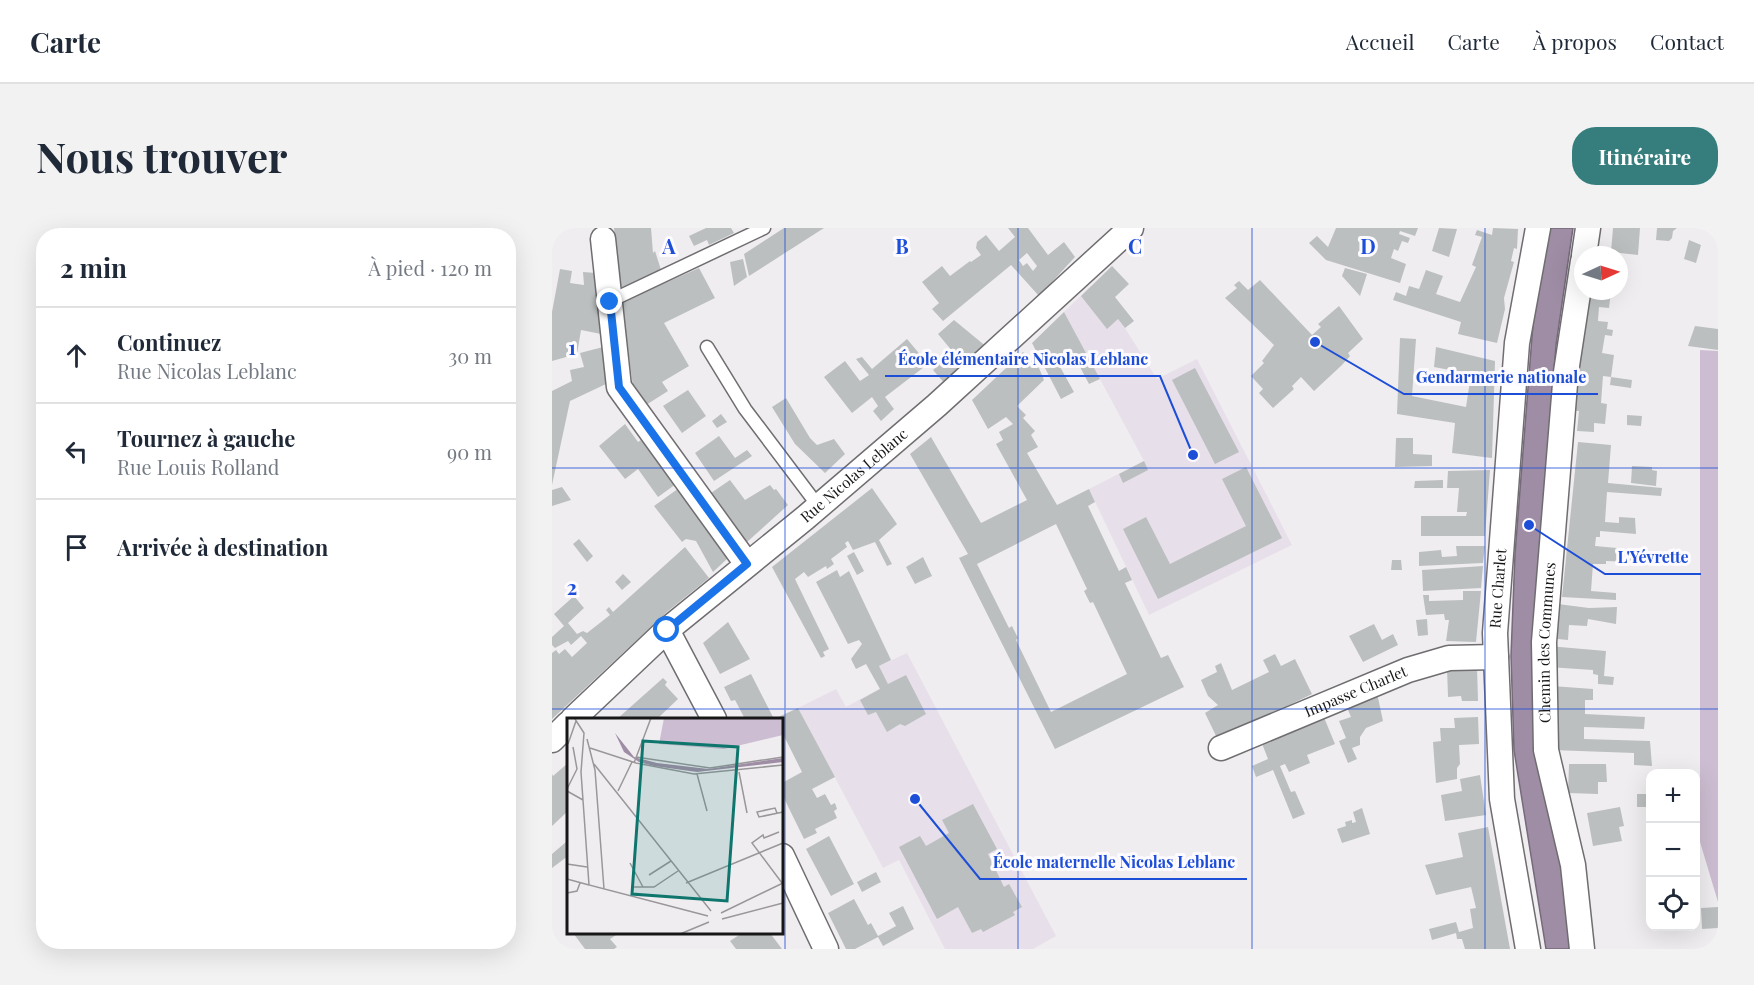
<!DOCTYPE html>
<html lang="fr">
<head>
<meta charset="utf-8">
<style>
  :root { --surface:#fff; --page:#f2f2f3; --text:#1f2937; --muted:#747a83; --line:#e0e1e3; --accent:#357e7d }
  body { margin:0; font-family:"Playfair Display",serif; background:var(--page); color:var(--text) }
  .controls { position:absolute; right:18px; bottom:18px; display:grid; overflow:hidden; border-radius:12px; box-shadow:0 6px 24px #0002 }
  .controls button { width:54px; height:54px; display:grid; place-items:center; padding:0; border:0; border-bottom:2px solid var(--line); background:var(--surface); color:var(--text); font:30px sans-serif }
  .compass { position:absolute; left:1022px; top:18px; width:54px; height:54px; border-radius:50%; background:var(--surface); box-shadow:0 6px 24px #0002; rotate:86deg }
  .stop { position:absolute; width:18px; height:18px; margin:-14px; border:4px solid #1a73e8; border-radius:50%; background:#fff }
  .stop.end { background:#1a73e8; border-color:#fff; box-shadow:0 2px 6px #0008 }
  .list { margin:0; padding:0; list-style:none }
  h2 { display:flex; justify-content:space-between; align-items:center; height:78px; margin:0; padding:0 24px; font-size:26px }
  h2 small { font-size:20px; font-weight:400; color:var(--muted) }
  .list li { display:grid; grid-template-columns:39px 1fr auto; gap:18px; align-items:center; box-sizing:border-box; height:96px; padding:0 24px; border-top:2px solid var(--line) }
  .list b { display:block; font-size:22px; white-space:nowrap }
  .list p { margin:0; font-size:20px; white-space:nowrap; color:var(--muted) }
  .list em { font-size:20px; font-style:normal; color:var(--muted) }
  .icon { flex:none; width:33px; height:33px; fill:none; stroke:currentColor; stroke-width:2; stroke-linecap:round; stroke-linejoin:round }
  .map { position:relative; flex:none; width:1166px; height:721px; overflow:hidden; border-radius:24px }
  header { display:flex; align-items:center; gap:36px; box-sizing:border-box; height:84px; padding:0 30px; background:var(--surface); border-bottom:2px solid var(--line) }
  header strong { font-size:28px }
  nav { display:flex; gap:33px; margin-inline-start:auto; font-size:21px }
  .intro { display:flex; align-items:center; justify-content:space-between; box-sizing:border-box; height:144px; padding:0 36px }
  h1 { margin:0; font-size:42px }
  .button { padding:15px 27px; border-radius:24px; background:var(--accent); color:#fff; font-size:21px; font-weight:700 }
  main { display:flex; gap:36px; padding:0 36px }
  aside { flex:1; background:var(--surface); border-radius:24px; box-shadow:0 6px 24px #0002 }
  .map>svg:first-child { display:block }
</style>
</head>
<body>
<header>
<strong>Carte</strong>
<nav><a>Accueil</a><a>Carte</a><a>À propos</a><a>Contact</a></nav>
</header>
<div class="intro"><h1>Nous trouver</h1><a class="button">Itinéraire</a></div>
<main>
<aside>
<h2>2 min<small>À pied · 120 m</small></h2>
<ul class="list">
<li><svg class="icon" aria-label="ahead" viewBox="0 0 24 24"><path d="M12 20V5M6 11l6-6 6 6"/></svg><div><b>Continuez</b><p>Rue Nicolas Leblanc</p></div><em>30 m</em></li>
<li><svg class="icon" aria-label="left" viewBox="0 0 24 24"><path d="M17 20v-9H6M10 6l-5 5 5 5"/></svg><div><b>Tournez à gauche</b><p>Rue Louis Rolland</p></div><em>90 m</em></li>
<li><svg class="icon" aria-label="arrive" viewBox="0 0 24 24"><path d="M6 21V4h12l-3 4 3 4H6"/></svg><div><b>Arrivée à destination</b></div></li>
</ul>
</aside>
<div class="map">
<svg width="1166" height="721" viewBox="0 0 1166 721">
  <rect width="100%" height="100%" fill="#f0edf1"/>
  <path fill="#e7dfe9" d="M539,58L573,100L605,151L645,131L740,317L597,387L537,261L592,233L512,84Z
    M355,425L504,708L481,721H393L347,632L331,640L246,480L284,461L294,479L336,456L327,438Z"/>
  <path fill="#cdbdd2" d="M1148,122L1166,123V674L1148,614Z"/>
  <path fill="#9f8da5" stroke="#766a7b" stroke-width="1.5" d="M998,0H1021L1004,117L981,414L1023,721H994L962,522L959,428L963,326L981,96Z"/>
  <path fill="#bbbfbf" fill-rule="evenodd" d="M62,0H99L101,25L103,23L109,42L68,60Z
    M154,0H179L182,5L157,17L155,12L142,18L137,8Z
    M232,0H272L197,48L192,26Z
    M456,0H476L496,27L512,14L523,29L487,68L459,37L391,93L380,81L387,75L370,54L390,38L398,48L418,33L419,34L429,27L424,20L425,14L434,7L447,23L463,9ZM475,25L485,38L481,43L475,35L471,38L467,32Z
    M784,0H866L863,8L848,3L847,6L858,10L856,15L850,13L846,23L842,21L839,30L854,36L848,55L774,32L757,15L765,8L776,19Z
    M887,0L905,1L897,29L880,23Z
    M941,0L966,1L965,21L962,20L959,33L962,34L952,70L953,81L945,115L906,106L909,94L841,72L844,64L854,68L857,58L867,61L874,42L891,48L884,66L908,74L924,39L920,37L930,9L923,7L925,2L940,7Z
    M1061,0H1088L1086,27L1059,24Z
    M1105,0H1125L1121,3L1120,10L1117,13L1104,12Z
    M1137,12L1149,17L1144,35L1132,31Z
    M191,31L195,49L182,58L178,34Z
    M560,38L577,56L563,69L582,93L573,100L566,91L555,101L529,68Z
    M147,40L163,70L112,95L137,138L110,154L116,163L94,177L81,159L70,74Z
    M793,40L815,46L808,68L790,48Z
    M8,41L20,43L18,55L32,57L31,44L44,45L49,106L29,102L25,126L0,133V84Z
    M708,52L760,107L769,99L766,96L787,78L811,111L796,125L798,128L790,137L762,163L749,149L740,158L742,161L721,180L707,165L711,161L699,148L712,135L710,133L722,117L673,70L685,60L682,57L687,53L696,62Z
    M1034,63H1059L1057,80L1047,79L1046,93L1056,94L1055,101L1061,102L1060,108L1053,107L1050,125L1062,127L1059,149L1051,148L1049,175L1055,176L1053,196L1042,195V204L1025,203L1027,183L1014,182Z
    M512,84L548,151L537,156L519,122L501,131L504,139L507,137L522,164L509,171L480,115Z
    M402,92L436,120L394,157L381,142L401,124L386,106Z
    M1143,98L1166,101V122L1136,118Z
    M848,110L864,111L860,168L914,179L919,146L882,139L884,119L943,133L940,230L900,225L903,195L845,186Z
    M355,111L376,136L333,169L342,181L329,193L321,183L326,178L320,169L300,185L272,149L293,133L308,153L317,147L304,131L310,129L320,141Z
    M51,119L54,156L18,173L0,257V163L20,153L18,142L32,139L28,125Z
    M471,124L487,140L492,152L465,178L474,187L471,190L483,203L479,207L486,219L475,225L505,277L537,261L543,274L536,278L567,343L574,339L580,352L573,355L609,430L616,427L632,459L503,521L407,330L416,326L358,226L379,209L429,295L475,272L444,216L451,212L447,204L461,196L454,189L436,201L420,172ZM504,296L535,361L532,363L538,375L541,374L575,446L499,484L464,412L466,410L460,398L457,400L425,336Z
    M643,140L687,224L663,236L620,152Z
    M1059,149L1080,152L1079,160L1058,157Z
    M136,162L154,188L130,205L111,178Z
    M234,170L258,210L265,217L282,211L293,226L273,245L243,216L220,179Z
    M169,186L175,194L165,200L160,193Z
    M1075,187L1090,188L1089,198L1075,197Z
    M73,196L86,214L92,210L124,256L106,269L86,241L73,251L47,218Z
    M167,208L183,230L195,222L200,228L162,253L143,225Z
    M844,210H861V226L880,227V238L843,239Z
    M1026,214L1059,217L1056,255L1110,260L1109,268L1055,264L1053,294L1067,295V289L1083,290L1084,306L1048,303V309H1044L1043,318L1087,322V332H1079L1078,334L1054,333V336H1041L1039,363L1064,365V372L1010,369Z
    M592,233L596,242L571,255L567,246Z
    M1080,238L1100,239V242L1105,243L1104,258L1079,255Z
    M694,239L730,310L606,371L571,301L594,289L618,336L694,298L670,251Z
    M938,242L933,308H869V288H914L915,284H905L907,260H895L896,243Z
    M178,252L193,272L218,257L222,262L224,261L236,277L195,314L159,265Z
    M891,252V260H862L863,253Z
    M10,259L19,272L0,278V262Z
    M127,260L176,330L161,344L144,313L134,311L130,314L102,278Z
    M320,260L345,296L327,312L340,336L335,338L323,314L301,322L296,313L293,315L295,319L279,331L282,336L275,341L274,338L256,349L252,344L243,351L277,421L271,424L273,428L269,430L220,339Z
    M27,311L41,328L35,334L21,316Z
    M904,318H933L931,335L867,338V324L889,322L890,329L905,328Z
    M133,319L157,350L116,383L0,491V425L4,422L7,426L13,421L20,429L35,415L29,408L19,417L16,413L3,420L0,417V409L12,398L2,386L22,368L32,380L16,395L25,406L31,403L35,405L58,387L54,382L57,379L61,384Z
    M302,324L312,343L305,347L295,328Z
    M371,329L380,348L363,356L354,339Z
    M840,332H849L850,342H839Z
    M931,338L929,360L871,363L870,342Z
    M285,342L288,349L297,343L339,432L327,438L336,456L354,447L374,486L353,498L348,496L335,504L324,484L316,487L308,472L328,461L314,436L304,441L299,431L310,416L307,412L296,416L264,354Z
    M71,346L79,354L70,362L63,354Z
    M911,363H929L924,414L894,413L897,392H893L892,386L874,387L871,367H877V373L911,372Z
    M998,375L1037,380L1065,379L1064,396L1036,391L1035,398L1017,397L1016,412L996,410Z
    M875,391L876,407L866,408L864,392Z
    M176,394L198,431L168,446L151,415Z
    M822,396L830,412L841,406L846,417L811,434L797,408Z
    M996,418L1054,423L1052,448L1062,449L1061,457L1046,456V447L1041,446V442L996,439Z
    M723,426L729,438L743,431L760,466L666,512L653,485L666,477L656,468L649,452L665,444L663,438L669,435L680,462L717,444L711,432Z
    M925,438L926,473H910L909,468L896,469L895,440Z
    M199,446L222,491H193L183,472L179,473L172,459Z
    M111,450L115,454L113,457L126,471L105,491H65Z
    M1000,458L1041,461V472H1033V486L1093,489L1092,501L1032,499V511L1098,513L1100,538L1082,537V525L1000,522Z
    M825,465L831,493L814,500L808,509V517L800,520L805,531L796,535L787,513L794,510L787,493L799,489L796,482L798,475Z
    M246,480L283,549L260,561L265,570L273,566L279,577L283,575L285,581L282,583L285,590L263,601L265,605L252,611L230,566V555L250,544L232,508L230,509V491H222Z
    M771,487L783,516L755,527L758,535L737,544L733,536L728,538L739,564L743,563L753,586L741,591L721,542L704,549L700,538L716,531L709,513Z
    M926,489L927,516L907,517L908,536L905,540V551L884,555L881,514L889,513L888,500H903L902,490Z
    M16,535V583L0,598V546L1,548Z
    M1017,536H1054L1055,554H1046V566L1016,565Z
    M928,547L934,587L893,593L889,567L910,563L908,551Z
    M1085,566H1098V579H1085Z
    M421,576L445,621L436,626L452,659L457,656L470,679L461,684L463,687L431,704L429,701L420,705L406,679L385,691L347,619L368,608L374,618L397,605L390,592Z
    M1068,579L1072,598L1067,599L1070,613L1041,618L1035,585Z
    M810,580L818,606L790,615L785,601L794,598L793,594L800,592V595L804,594L801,584Z
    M936,599L958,721H913L910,711H905L904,705L880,712L877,701L904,694L907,704L921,700L918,681L924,680L919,659L884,667L873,637L911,629L906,605Z
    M277,608L302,656L279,668L254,621Z
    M14,614L16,628L0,640V626Z
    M324,644L329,654L310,664L305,654Z
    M302,671L316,697L319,695L326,708L344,698L337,685L351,678L362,701L331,718L326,709L303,721H294L276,685Z
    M1166,679V700L1150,701L1149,680Z
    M21,705H67L58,711L65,719L62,721H33Z
    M190,705H218L230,721H184L178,713Z"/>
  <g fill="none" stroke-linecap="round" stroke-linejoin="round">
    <defs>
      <path id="service" d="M58,73L212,0
        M155,119L193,181L267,279"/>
      <g id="minor">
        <path d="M51,11L67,159L195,336"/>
        <path d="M1032,27L1036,0"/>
        <path d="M115,402L162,491"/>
        <path id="s1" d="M21,491L115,402L253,290L385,177L579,0"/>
        <path d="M0,512L16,496"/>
        <path id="s2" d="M669,520L856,442L897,430L944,429"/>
        <path d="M230,628L274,721"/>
        <path id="s3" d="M976,721L950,571L943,405L965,115L986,0"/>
        <path id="s4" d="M1030,721L1021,637L994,522L992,414L1014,144L1031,33"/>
      </g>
    </defs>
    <use href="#service" stroke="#6f6d70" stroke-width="15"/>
    <use href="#minor" stroke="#6f6d70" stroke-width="27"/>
    <use href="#service" stroke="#fff" stroke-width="12"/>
    <use href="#minor" stroke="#fff" stroke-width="24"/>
  </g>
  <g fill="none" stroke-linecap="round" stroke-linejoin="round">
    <path stroke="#1a73e8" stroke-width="8" d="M58,74L67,159L195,336L115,402"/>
  </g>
  <path fill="none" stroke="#1d4ed8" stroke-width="1.5" stroke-opacity="0.55" d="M233,0V721M466,0V721M700,0V721M933,0V721M0,240H1166M0,481H1166"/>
  <g text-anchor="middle" stroke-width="6" stroke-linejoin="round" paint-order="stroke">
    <g font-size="15" fill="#181718" stroke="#fdfbfe">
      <text dy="5" stroke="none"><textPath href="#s1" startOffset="372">Rue Nicolas Leblanc</textPath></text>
      <text dy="5" stroke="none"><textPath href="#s3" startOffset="363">Rue Charlet</textPath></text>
      <text dy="5" stroke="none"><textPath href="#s4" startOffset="310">Chemin des Communes</textPath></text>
      <text dy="5" stroke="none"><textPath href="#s2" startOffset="146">Impasse Charlet</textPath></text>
    </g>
  </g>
  <g transform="translate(15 490)">
    <rect width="216" height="216" fill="#f0edf1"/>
    <path d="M97,0H216V17L157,31L92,26Z" fill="#cdbdd2"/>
    <path d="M48,15L67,39L90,45L141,51L216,40V44L130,54L87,48L72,44L57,34Z" fill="#9f8da5"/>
    <path fill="none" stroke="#9a979a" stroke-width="1.5" d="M8,1L17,15L14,54L22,167L141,198M20,21L28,52L37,171M1,26L9,3M23,30L69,45L127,56L216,47M69,39L143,50L216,39M67,45L84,0M27,46L144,193M172,54L180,95M130,56L140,93M0,71L10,51L6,29M0,73L16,82M51,73L65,44M210,95L208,90L190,94L192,99L216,94M212,114L197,120L196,117L185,125L215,165M63,145L76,169M0,146L20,149M82,157L104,143M0,161L22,167M119,165L216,125M67,169H87L111,153M0,175L10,173L13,165M154,195L216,165M155,201L216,185M113,216L142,204"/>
    <path fill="#0f766e" fill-opacity="0.15" stroke="#0f766e" stroke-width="3" d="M76,23L171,29L160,183L65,176Z"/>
    <rect width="216" height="216" fill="none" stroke="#181718" stroke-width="3"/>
  </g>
  <g font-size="20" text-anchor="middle" font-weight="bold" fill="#1d4ed8" stroke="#fdfbfe" stroke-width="6" stroke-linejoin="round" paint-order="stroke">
    <text x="117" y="26">A</text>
    <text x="350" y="26">B</text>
    <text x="583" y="26">C</text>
    <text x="816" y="26">D</text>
    <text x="20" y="127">1</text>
    <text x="20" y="367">2</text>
  </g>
  <path fill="none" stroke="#1d4ed8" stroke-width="2" d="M641 227L608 148H333M763 114L852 166H1046M977 297L1053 346H1149M363 571L428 651H695"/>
  <g fill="#1d4ed8" stroke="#fdfbfe" stroke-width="2">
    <circle cx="641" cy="227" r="6"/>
    <circle cx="763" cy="114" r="6"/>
    <circle cx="977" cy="297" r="6"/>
    <circle cx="363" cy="571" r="6"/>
  </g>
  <g font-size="16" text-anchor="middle" font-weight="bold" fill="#1d4ed8" stroke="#fdfbfe" stroke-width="6" stroke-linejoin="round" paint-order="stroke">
    <text x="471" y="137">École élémentaire Nicolas Leblanc</text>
    <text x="949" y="155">Gendarmerie nationale</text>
    <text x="1101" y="335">L'Yévrette</text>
    <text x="562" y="640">École maternelle Nicolas Leblanc</text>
  </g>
</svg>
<div class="controls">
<button>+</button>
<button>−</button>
<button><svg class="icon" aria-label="locate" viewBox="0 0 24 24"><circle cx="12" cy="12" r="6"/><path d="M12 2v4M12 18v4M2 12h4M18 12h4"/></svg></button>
</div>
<svg class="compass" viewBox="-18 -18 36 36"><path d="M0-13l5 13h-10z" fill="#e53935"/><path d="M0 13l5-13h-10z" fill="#747a83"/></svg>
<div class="stop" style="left:115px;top:402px"></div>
<div class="stop end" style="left:58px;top:74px"></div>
</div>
</main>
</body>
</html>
